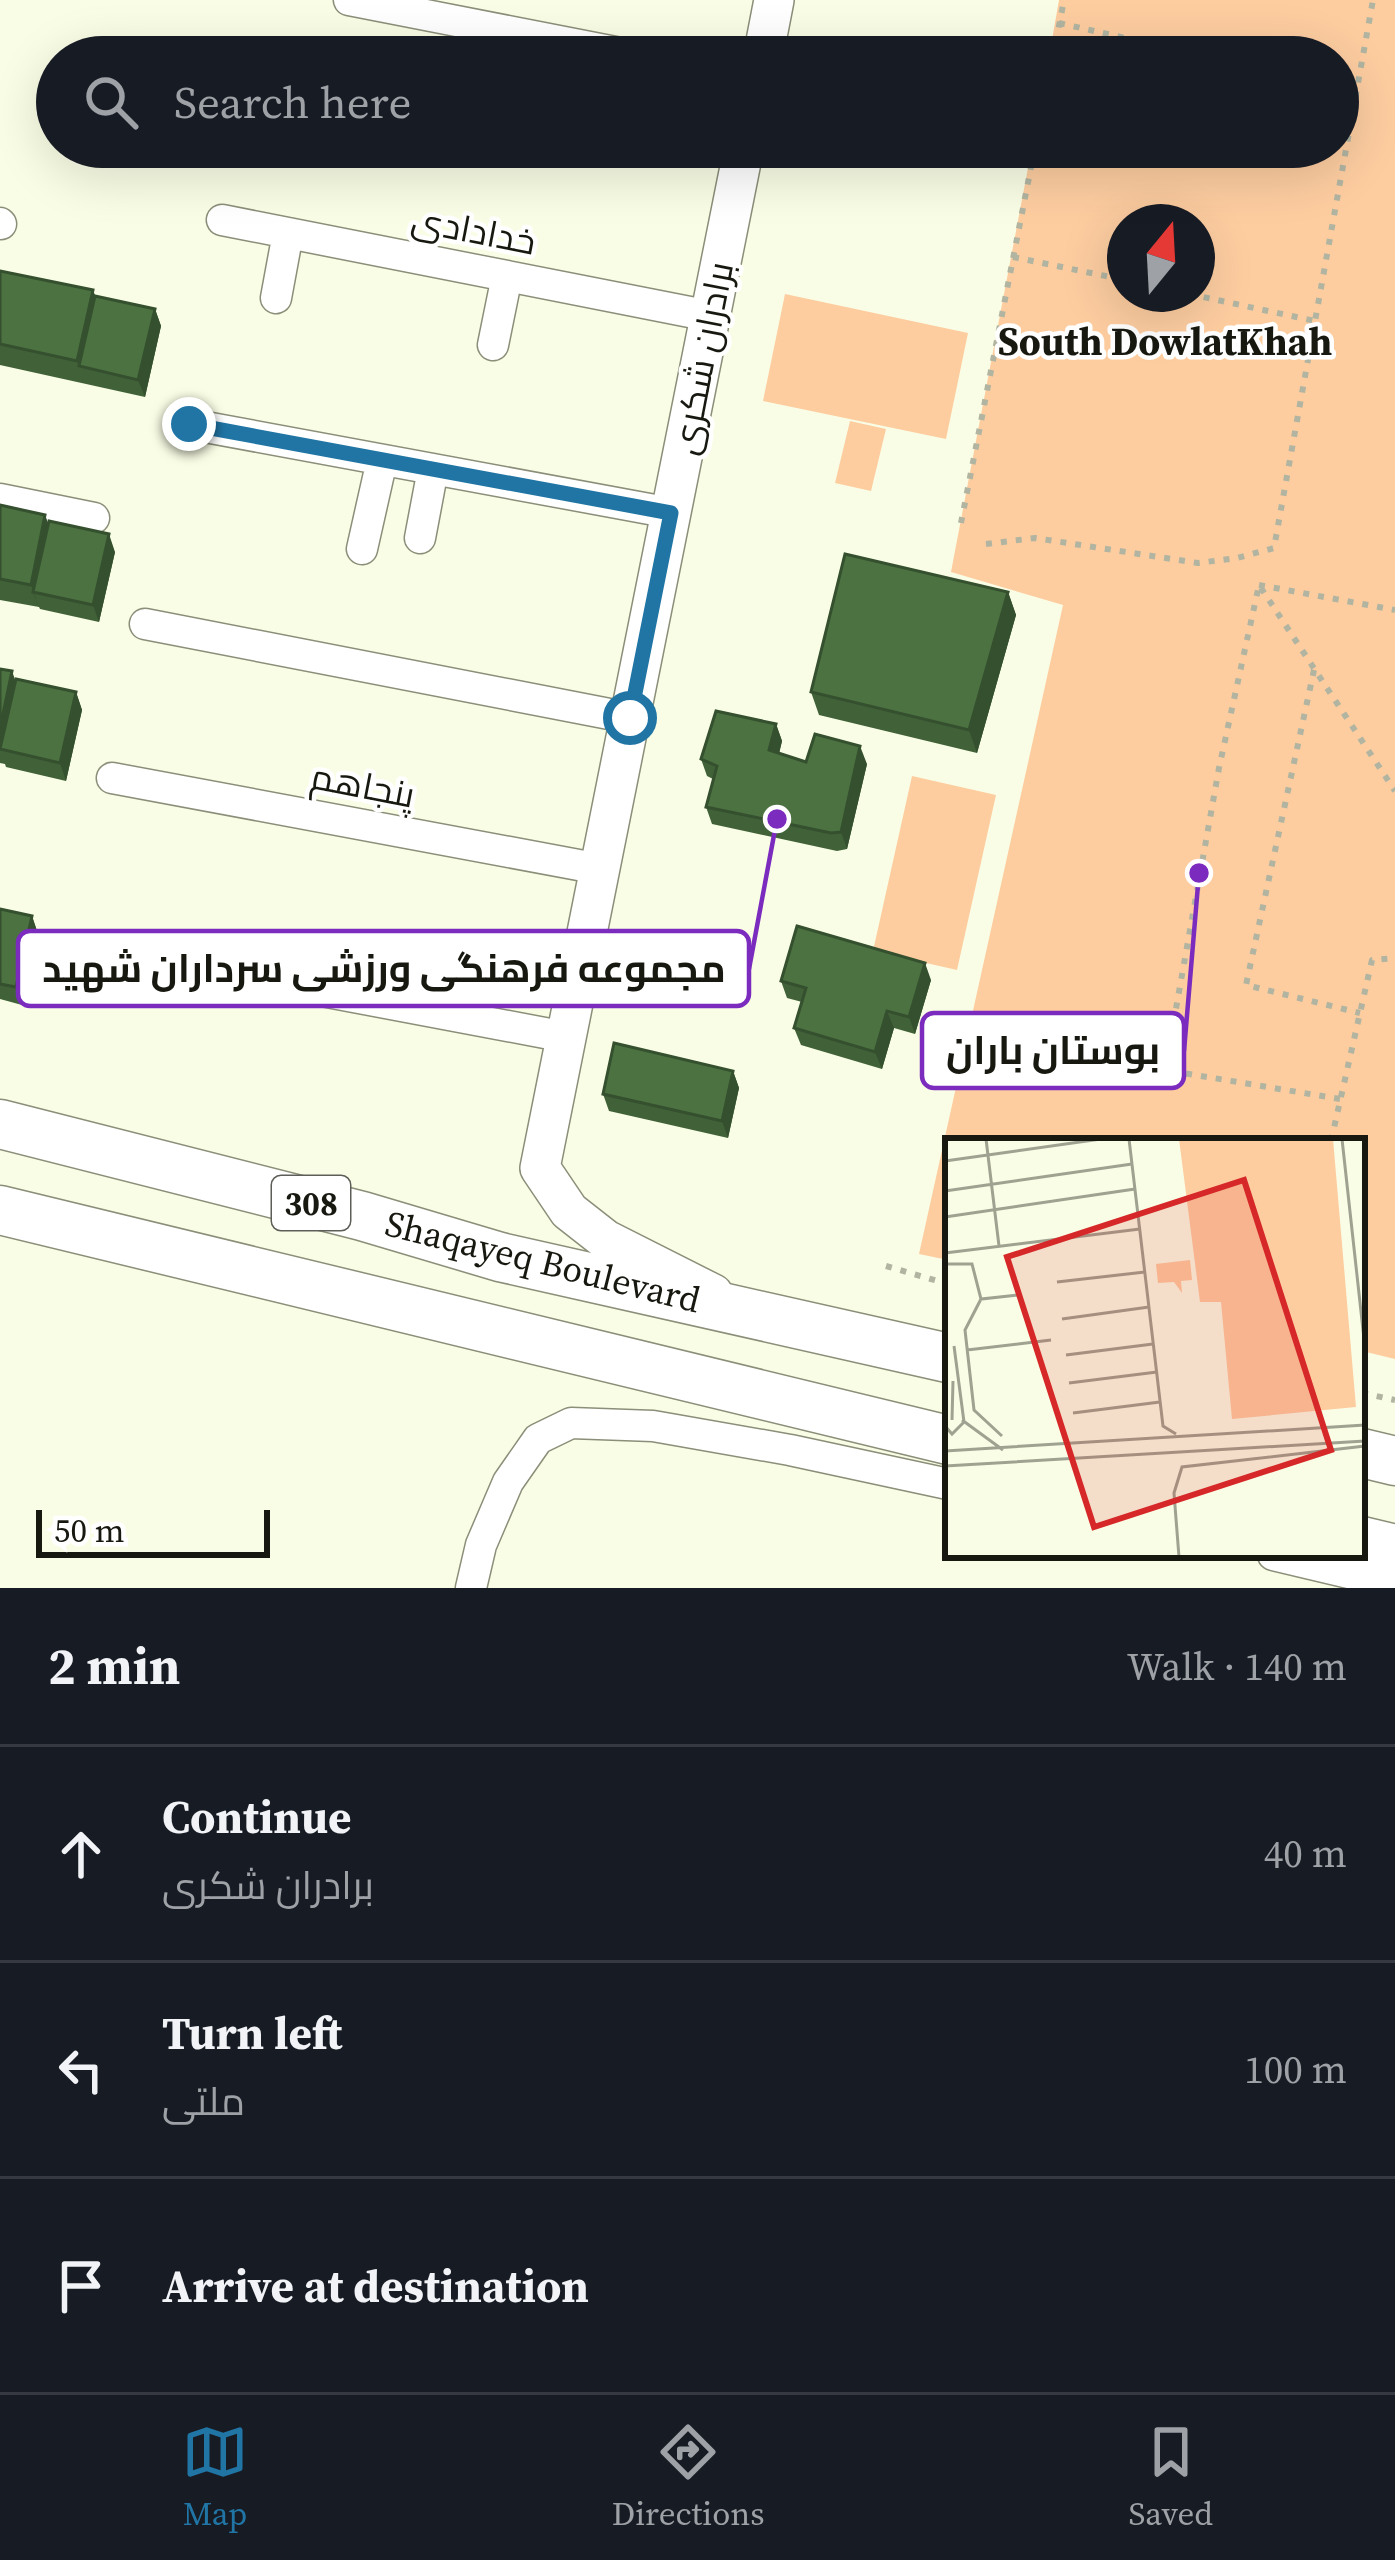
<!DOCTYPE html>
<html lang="en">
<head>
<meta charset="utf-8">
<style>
  :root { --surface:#171b24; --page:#242831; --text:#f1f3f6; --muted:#9ea1a6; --line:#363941; --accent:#2075a5 }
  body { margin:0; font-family:"Source Serif 4",Cairo,serif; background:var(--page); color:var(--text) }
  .compass { position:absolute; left:1107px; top:204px; width:108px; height:108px; border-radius:50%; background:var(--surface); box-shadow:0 12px 48px #0002; rotate:18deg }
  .scale { position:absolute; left:36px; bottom:30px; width:234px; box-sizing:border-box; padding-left:12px; border:6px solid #171910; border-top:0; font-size:33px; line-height:42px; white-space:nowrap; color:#171910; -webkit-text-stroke:9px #fff; paint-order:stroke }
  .stop { position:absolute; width:36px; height:36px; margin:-27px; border:9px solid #2075a5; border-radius:50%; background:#fff }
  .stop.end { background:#2075a5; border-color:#fff; box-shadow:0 3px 12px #0008 }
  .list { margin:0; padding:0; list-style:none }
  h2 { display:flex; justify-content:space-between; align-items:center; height:156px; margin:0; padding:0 48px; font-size:51px }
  h2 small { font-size:39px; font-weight:400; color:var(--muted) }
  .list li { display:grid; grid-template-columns:78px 1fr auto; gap:36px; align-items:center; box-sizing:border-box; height:216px; padding:0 48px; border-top:3px solid var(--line) }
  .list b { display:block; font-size:45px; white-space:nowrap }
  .list p { margin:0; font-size:39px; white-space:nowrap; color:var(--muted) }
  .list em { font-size:39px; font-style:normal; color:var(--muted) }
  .icon { flex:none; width:66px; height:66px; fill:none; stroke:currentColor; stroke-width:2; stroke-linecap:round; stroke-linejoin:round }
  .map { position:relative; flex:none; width:1395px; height:1588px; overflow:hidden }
  .search { position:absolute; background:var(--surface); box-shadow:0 12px 48px #0002; left:36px; right:36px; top:36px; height:132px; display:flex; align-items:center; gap:30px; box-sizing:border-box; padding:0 42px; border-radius:66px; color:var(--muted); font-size:45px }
  .sheet { height:804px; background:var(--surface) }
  nav { display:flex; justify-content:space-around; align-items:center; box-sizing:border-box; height:168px; border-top:3px solid var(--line); background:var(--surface); font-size:33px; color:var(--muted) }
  nav a { display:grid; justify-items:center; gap:6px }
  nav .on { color:var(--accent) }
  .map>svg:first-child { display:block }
</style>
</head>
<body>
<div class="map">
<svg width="1395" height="1588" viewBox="0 0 1395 1588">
  <rect width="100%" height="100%" fill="#fafde5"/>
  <path fill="#fdcda0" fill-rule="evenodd" d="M1059,0H1395V1359L1362,1351V1141H948V1260L919,1254L1063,605L951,572L1032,147H1338V57H1049ZM1197,222V294H1125V222Z
    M785,294L968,333L946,439L763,401Z
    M850,421L886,429L871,491L835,483Z
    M912,776L996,795L957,970L873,951Z"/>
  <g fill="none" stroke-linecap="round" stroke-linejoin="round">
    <defs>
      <path id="minor" d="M349,0L641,57
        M222,220L710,316
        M0,223L1,224
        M276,298L288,233
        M493,345L507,276
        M189,424L671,513
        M0,499L94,518
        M420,538L433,469
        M362,549L382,460
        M145,624L630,718
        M112,778L600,869
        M83,946L566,1037
        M1273,1555L1395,1584
        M471,1588L481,1545L508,1482L538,1439L571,1423L653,1426L790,1450L948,1484"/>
      <path id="tertiary" d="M763,57L774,0
        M713,1294L606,1240L569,1211L540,1168L744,147"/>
      <path id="primary" d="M0,1124L362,1216L500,1257L948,1358
        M0,1210L948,1440
        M1362,1453L1395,1461
        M1362,1541L1395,1549"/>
    </defs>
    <use href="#minor" stroke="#8b8e78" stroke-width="33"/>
    <use href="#tertiary" stroke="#8b8e78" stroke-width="42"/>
    <use href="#primary" stroke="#8b8e78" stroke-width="51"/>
    <path stroke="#b1b4a1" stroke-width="6" stroke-dasharray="6 9" stroke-linecap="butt" d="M1059,23L1209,57
      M1053,57L1064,0
      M1338,86L1357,90
      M1013,257L1125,280
      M1189,294L1315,321
      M961,523L1035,147
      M986,544L1035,538L1198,563L1237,558L1274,548L1373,0
      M1259,585L1395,610
      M1314,670L1246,985L1360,1013
      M1340,1099L1165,1070L1219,768L1259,585L1395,791
      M1331,1141L1372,960L1395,958
      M886,1266L948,1284
      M1362,1393L1395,1400"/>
    <use href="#minor" stroke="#fff" stroke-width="30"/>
    <use href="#tertiary" stroke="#fff" stroke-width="39"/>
    <use href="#primary" stroke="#fff" stroke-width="48"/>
  </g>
  <path fill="#416239" d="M0,271L93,290L95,296L155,309L161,326L145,397L0,365Z
    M0,505L45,515L48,524L115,552L99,622L40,609L39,607L0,600Z
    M1008,592L1016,615L977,753L819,715L811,692Z
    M0,669L15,682L76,692L82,710L66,781L6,767L5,764L0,763Z
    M776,724L782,741L779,753L806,762L867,764L847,849L837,851L712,824L706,807L713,779L707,776L701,759Z
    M0,909L32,916L38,934L22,1005L0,999Z
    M931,980L915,1034L894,1028L882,1069L801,1045L794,1028L802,1002L787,998L781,981Z
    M733,1071L739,1088L728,1138L609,1111L603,1094Z"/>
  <path fill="#35502e" d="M93,290L101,313L79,366L77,361Z
    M155,309L161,326L145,397L138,380Z
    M45,515L53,537L33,592L39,608L31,585Z
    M109,534L115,552L99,622L93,605Z
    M1008,592L1016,615L977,753L969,730Z
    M12,671L20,694L0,749V728Z
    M76,692L82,710L66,781L60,763Z
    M776,724L782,741L776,767L769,750Z
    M860,746L867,764L847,849L841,832Z
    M32,916L38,934L22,1005L16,987Z
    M925,963L931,980L915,1034L909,1017Z
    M887,1011L894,1028L882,1069L875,1052Z
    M733,1071L739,1088L728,1138L722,1121Z"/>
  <path fill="#4c7242" stroke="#35502e" stroke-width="3" d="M0,271L93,290L77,361L0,344Z
    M95,296L155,309L138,380L79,366Z
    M0,505L45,515L31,585L0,579Z
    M49,521L109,534L93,605L33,592Z
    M845,554L1008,592L969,730L811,692Z
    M0,669L12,671L0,728Z
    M16,679L76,692L60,763L0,749Z
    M716,711L776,724L769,750L806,762L815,734L860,746L841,832L831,833L706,807L717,766L701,759Z
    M0,909L32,916L16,987L0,984Z
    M797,926L925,963L909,1017L887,1011L875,1052L794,1028L806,988L781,981Z
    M614,1043L733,1071L722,1121L603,1094Z"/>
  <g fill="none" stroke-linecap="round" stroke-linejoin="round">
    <path stroke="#2075a5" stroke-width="15" d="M189,424L671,513L630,718"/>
  </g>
  <g text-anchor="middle" stroke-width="9" stroke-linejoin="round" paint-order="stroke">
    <rect fill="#fff" stroke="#5d5e58" stroke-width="3" x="272" y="1176" width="78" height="54" rx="9"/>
    <g font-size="33" font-weight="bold" fill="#171910">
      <text x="311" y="1215">308</text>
    </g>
    <g font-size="36" fill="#171910" stroke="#fff">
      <text transform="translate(474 230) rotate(11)" y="13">خدادادی</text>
      <text transform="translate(702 358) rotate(-79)" y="13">برادران شکری</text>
      <text transform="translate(363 785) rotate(11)" y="13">پنجاهم</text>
      <text transform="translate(543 1261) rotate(14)" y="13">Shaqayeq Boulevard</text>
    </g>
    <g font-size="39" font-weight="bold" fill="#171910" stroke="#fff">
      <text x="1165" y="355">South DowlatKhah</text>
    </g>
  </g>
  <g transform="translate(945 1138)">
    <rect width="420" height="420" fill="#fafde5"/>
    <path d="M234,1H388L411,269L287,281L276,164H255ZM245,122L247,142L236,143L237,155L229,144L213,145L211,126Z" fill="#fdcda0"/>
    <path fill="none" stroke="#9fa290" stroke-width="3" d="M41,1L54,108M184,1L218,288L231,296M397,1L420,210M0,23L156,1M0,53L187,26M0,79L190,51M0,115L195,91M0,126H27L36,161L74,157M112,144L200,134M36,161L20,192L29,272L57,298M117,181L204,169M22,212L106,202M121,217L208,206M124,245L212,234M128,275L215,264M7,282L8,243M17,282L58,312M0,288L7,296L19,284L9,208M0,313L420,287M0,328L420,303M234,419L229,355L237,329L420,308"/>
    <path fill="#d62828" fill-opacity="0.15" stroke="#d62828" stroke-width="6" d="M299,42L386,312L149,389L62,119Z"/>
    <rect width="420" height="420" fill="none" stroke="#171910" stroke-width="6"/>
  </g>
  <path fill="none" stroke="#7b2cbf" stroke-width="4.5" d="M777 819L749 969M1199 873L1184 1051"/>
  <g fill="#7b2cbf" stroke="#fff" stroke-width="4.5">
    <circle cx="777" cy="819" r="12"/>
    <circle cx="1199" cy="873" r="12"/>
  </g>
  <g fill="#fff" stroke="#7b2cbf" stroke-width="4.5">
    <rect x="18" y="931" width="731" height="75" rx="12"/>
    <rect x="922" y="1013" width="262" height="75" rx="12"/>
  </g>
  <g font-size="39" text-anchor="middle" font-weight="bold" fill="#171910">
    <text x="384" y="982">مجموعه فرهنگی ورزشی سرداران شهید</text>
    <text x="1053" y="1064">بوستان باران</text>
  </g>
</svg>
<svg class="compass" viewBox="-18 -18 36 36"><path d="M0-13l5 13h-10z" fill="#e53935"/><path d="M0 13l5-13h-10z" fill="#9ea1a6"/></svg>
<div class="scale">50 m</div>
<div class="stop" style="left:630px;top:718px"></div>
<div class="stop end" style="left:189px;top:424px"></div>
<div class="search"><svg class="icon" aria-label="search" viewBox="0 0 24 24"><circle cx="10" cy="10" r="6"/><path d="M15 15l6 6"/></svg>Search here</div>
</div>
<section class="sheet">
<h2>2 min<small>Walk · 140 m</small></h2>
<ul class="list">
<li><svg class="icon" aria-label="ahead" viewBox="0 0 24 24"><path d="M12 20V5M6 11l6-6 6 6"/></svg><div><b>Continue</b><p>برادران شکری</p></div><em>40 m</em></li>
<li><svg class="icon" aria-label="left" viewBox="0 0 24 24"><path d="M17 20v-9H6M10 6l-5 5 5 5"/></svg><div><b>Turn left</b><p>ملتی</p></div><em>100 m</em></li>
<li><svg class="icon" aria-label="arrive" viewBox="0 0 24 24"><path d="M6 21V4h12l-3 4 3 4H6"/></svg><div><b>Arrive at destination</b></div></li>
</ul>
</section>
<nav>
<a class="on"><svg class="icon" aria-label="map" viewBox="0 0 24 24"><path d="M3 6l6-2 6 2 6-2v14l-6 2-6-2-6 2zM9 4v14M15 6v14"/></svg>Map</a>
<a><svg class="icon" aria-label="directions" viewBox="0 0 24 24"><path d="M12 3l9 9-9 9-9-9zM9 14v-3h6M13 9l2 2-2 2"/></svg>Directions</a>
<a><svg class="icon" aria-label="saved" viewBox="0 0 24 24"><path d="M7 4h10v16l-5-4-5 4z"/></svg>Saved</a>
</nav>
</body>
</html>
